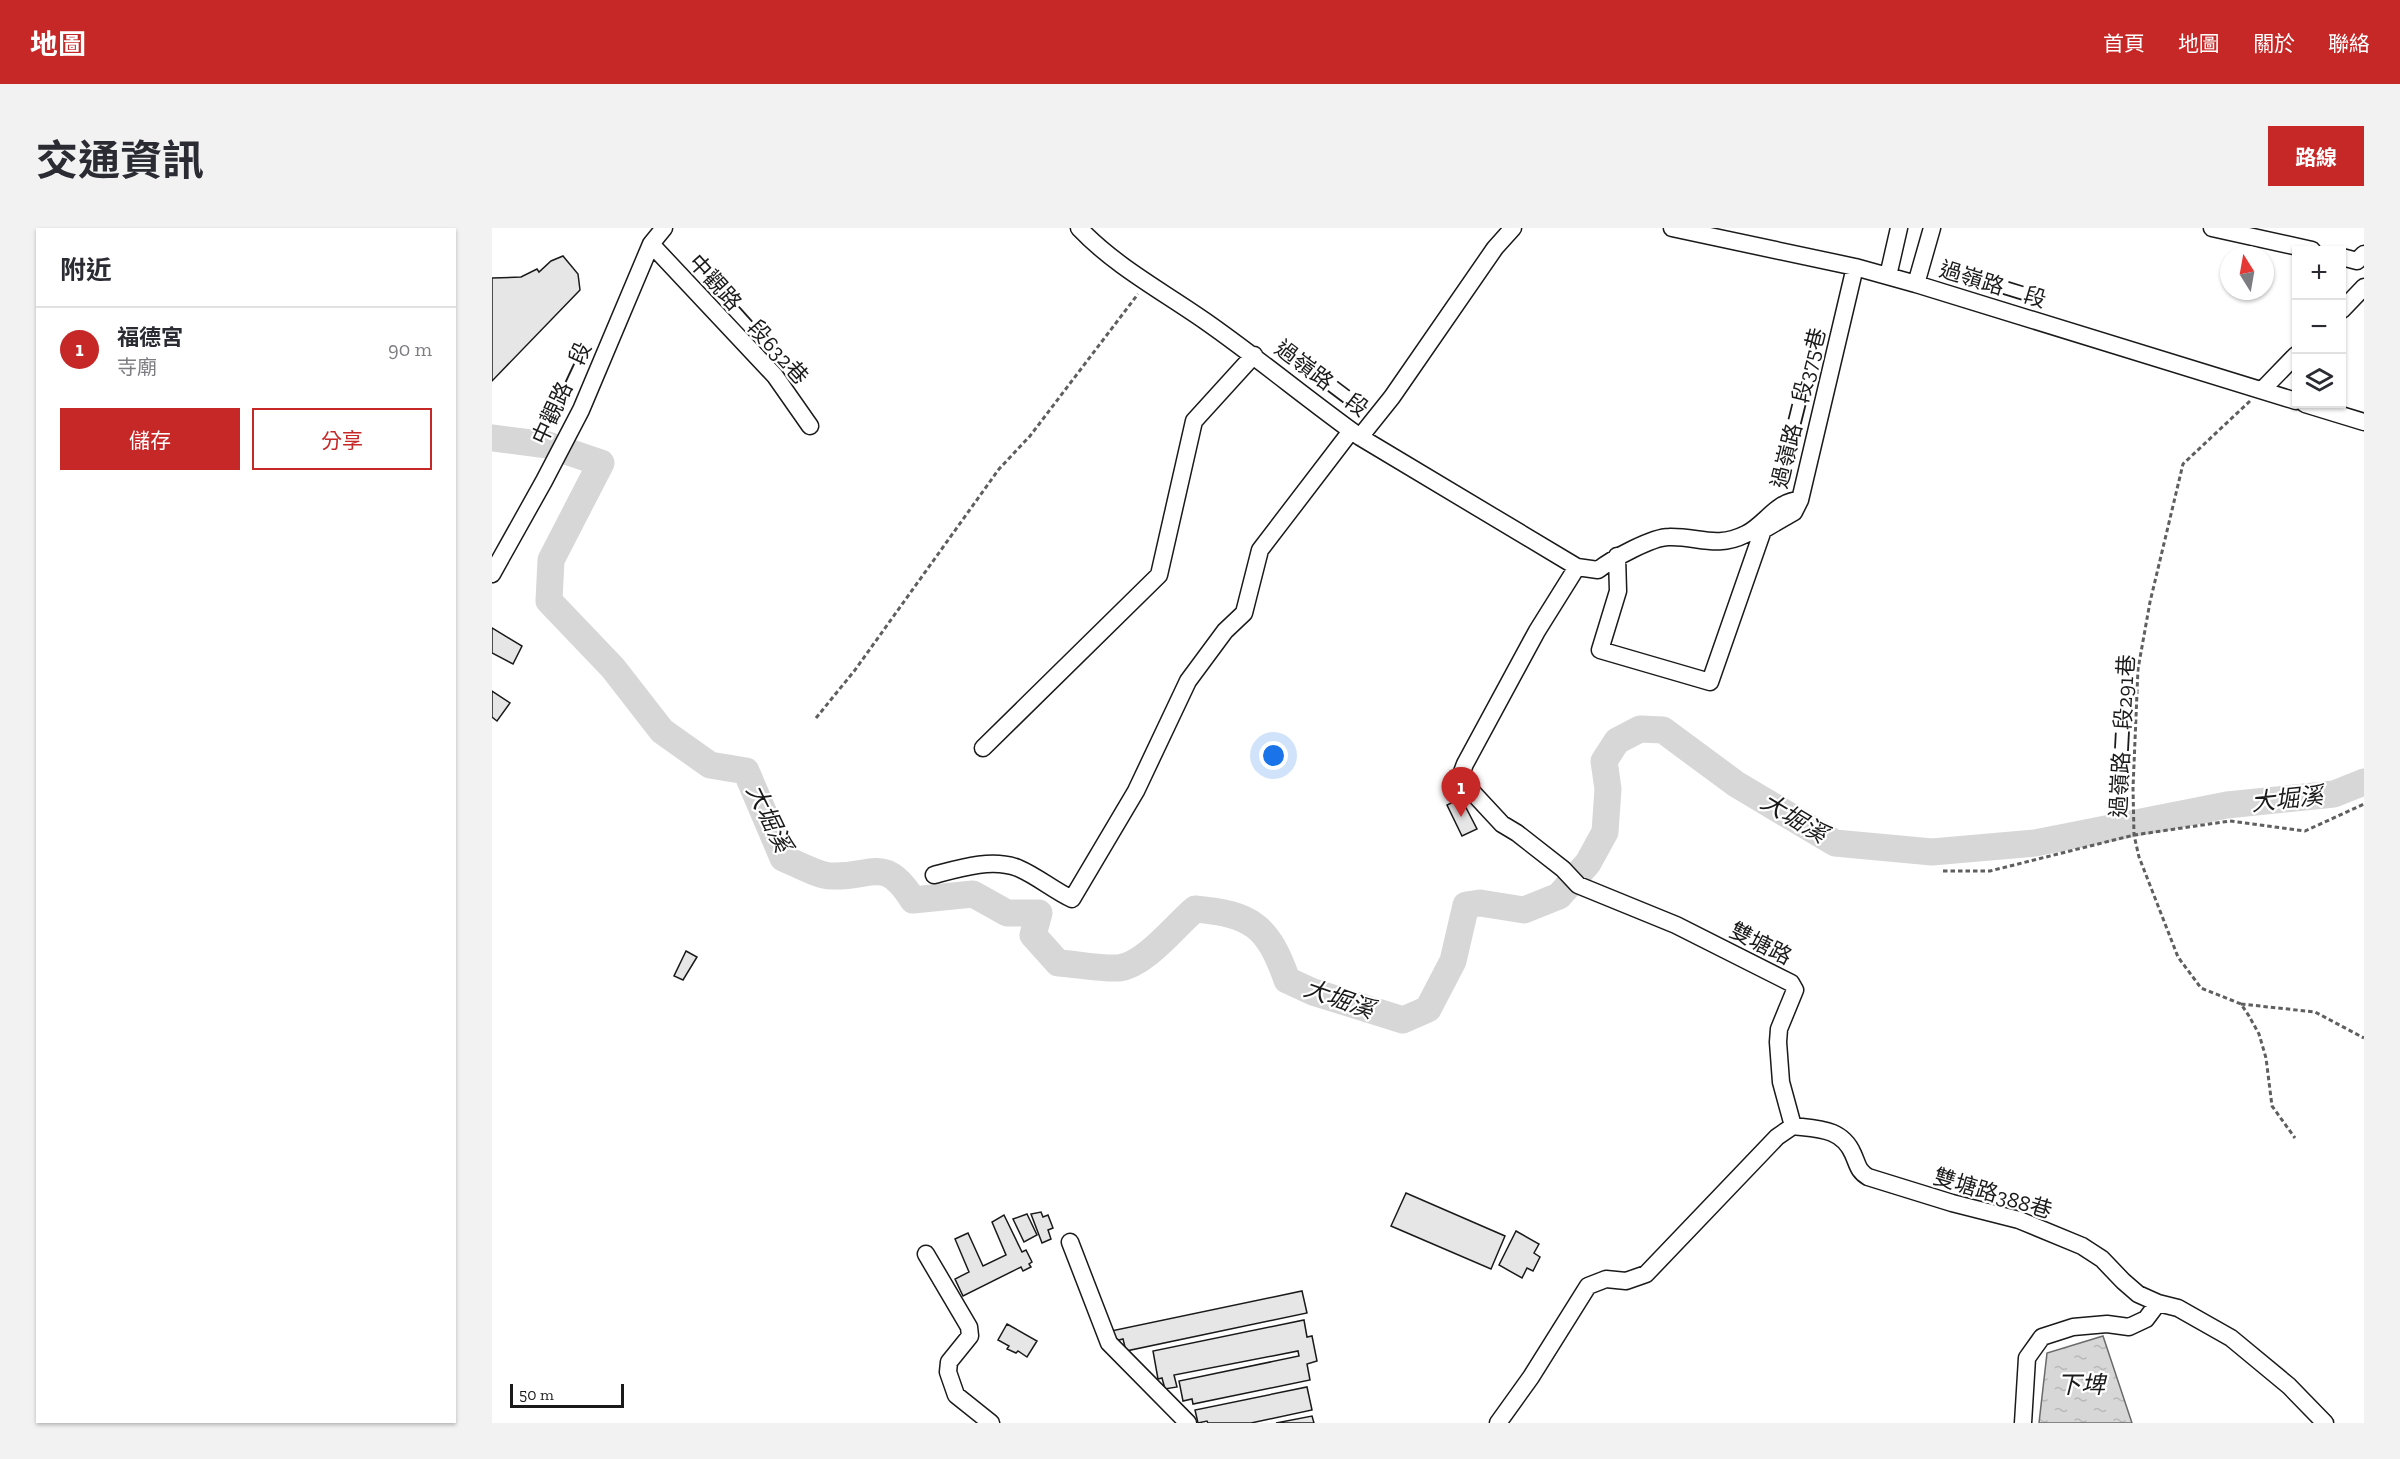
<!DOCTYPE html>
<html lang="zh-TW">
<head>
<meta charset="utf-8">
<style>
  :root { --surface:#fff; --page:#f2f2f3; --text:#2b2b33; --muted:#7c7c81; --line:#e1e1e2; --accent:#c62828 }
  body { margin:0; font-family:"Zilla Slab","Noto Sans TC",serif; background:var(--page); color:var(--text) }
  .controls { position:absolute; right:18px; top:18px; display:grid; overflow:hidden; border-radius:0px; box-shadow:0 2px 4px #0004 }
  .controls button { width:54px; height:54px; display:grid; place-items:center; padding:0; border:0; border-bottom:2px solid var(--line); background:var(--surface); color:var(--text); font:30px sans-serif }
  .compass { position:absolute; left:1728px; top:18px; width:54px; height:54px; border-radius:50%; background:var(--surface); box-shadow:0 2px 4px #0004; rotate:349deg }
  .scale { position:absolute; left:18px; bottom:15px; width:114px; box-sizing:border-box; padding-left:6px; border:3px solid #1a1a1a; border-top:0; font-size:16px; line-height:21px; white-space:nowrap; color:#1a1a1a; -webkit-text-stroke:4px #fff; paint-order:stroke }
  .you { position:absolute; left:782px; top:528px; width:21px; height:21px; margin:-15px; border:4px solid #fff; border-radius:50%; background:#1a73e8; box-shadow:0 0 0 9px #1a73e833 }
  .badge { display:grid; place-items:center; width:39px; height:39px; border-radius:50%; background:var(--accent); color:#fff; font-size:20px; font-weight:700 }
  .pin { position:absolute; translate:-50% -50px; filter:drop-shadow(0 2px 3px #0008) }
  .pin::after { content:''; position:absolute; top:32px; width:21px; height:18px; background:inherit; clip-path:polygon(0 0,100% 0,50% 100%) }
  .list { margin:0; padding:0; list-style:none }
  h2 { display:flex; justify-content:space-between; align-items:center; height:78px; margin:0; padding:0 24px; font-size:26px }
  h2 small { font-size:20px; font-weight:400; color:var(--muted) }
  .list li { display:grid; grid-template-columns:39px 1fr auto; gap:18px; align-items:center; box-sizing:border-box; height:84px; padding:0 24px; border-top:2px solid var(--line) }
  .list b { display:block; font-size:22px; white-space:nowrap }
  .list p { margin:0; font-size:20px; white-space:nowrap; color:var(--muted) }
  .list em { font-size:20px; font-style:normal; color:var(--muted) }
  .actions { display:flex; gap:12px; padding:18px 24px }
  .actions a { flex:1; padding:14px 0; border:2px solid var(--accent); border-radius:0px; text-align:center; font-size:21px; color:var(--accent) }
  .actions .main { background:var(--accent); color:#fff }
  .icon { flex:none; width:33px; height:33px; fill:none; stroke:currentColor; stroke-width:2; stroke-linecap:round; stroke-linejoin:round }
  .map { position:relative; flex:none; width:1872px; height:1195px; overflow:hidden; border-radius:0px }
  header { display:flex; align-items:center; gap:36px; box-sizing:border-box; height:84px; padding:0 30px; background:var(--accent); color:#fff }
  header strong { font-size:28px }
  nav { display:flex; gap:33px; margin-inline-start:auto; font-size:21px }
  .intro { display:flex; align-items:center; justify-content:space-between; box-sizing:border-box; height:144px; padding:0 36px }
  h1 { margin:0; font-size:42px }
  .button { padding:15px 27px; border-radius:0px; background:var(--accent); color:#fff; font-size:21px; font-weight:700 }
  main { display:flex; gap:36px; padding:0 36px }
  aside { flex:1; background:var(--surface); border-radius:0px; box-shadow:0 2px 4px #0004 }
  .map>svg:first-child { display:block }
</style>
</head>
<body>
<header>
<strong>地圖</strong>
<nav><a>首頁</a><a>地圖</a><a>關於</a><a>聯絡</a></nav>
</header>
<div class="intro"><h1>交通資訊</h1><a class="button">路線</a></div>
<main>
<aside>
<h2>附近<small></small></h2>
<ul class="list">
<li><span class="badge">1</span><div><b>福德宮</b><p>寺廟</p></div><em>90 m</em></li>
</ul>
<div class="actions"><a class="main">儲存</a><a>分享</a></div>
</aside>
<div class="map">
<svg width="1872" height="1195" viewBox="0 0 1872 1195">
  <defs>
    <pattern id="water-ripples" width="26" height="14" patternUnits="userSpaceOnUse" patternTransform="scale(1.5)"><rect width="26" height="14" fill="#d7d7d7"/><path d="M2 4q2-2 4 0t4 0M15 11q2-2 4 0t4 0" fill="none" stroke="#b8b8b8"/></pattern>
  </defs>
  <rect width="100%" height="100%" fill="#fff"/>
  <path fill="url(#water-ripples)" stroke="#6a6a6a" stroke-width="1.5" d="M1611,1108L1640,1195H1547L1555,1125Z"/>
  <g fill="none" stroke-linecap="round" stroke-linejoin="round">
    <path stroke="#d7d7d7" stroke-width="27" d="M0,210L56,217L109,235L59,332L57,373L121,440L170,503L218,537L254,543L291,630C303,635 327,648 339,648C381,650 392,626 421,672L481,666L515,685H547L541,707L566,735C585,736 607,741 627,740C653,737 683,698 703,681C760,686 776,698 795,752L821,764L911,792L936,781L961,733L974,677L988,675L1032,682L1067,668L1096,635L1113,604L1116,561L1112,533L1125,513L1148,501L1171,502L1244,556L1343,615L1440,624L1543,615L1735,577L1842,566L1872,554"/>
  </g>
  <path fill="#e6e6e6" stroke="#1a1a1a" stroke-width="1.5" d="M71,28L86,46L88,62L0,153V50L29,49L45,41L47,44L59,33Z
    M0,400L30,418L21,436L0,425Z
    M0,463L18,475L5,493L0,489Z
    M969,570L985,601L970,608L955,577Z
    M194,723L205,729L191,752L182,748Z
    M914,965L1013,1008L999,1041L899,998Z
    M549,984L551,989L556,987L561,1000L556,1002L559,1011L550,1015L539,986Z
    M535,986L545,1007L532,1014L521,991Z
    M512,987L530,1024L534,1022L540,1034L537,1036L539,1039L531,1043L529,1039L471,1068L463,1051L477,1044L463,1011L476,1005L491,1038L514,1027L500,994Z
    M1024,1003L1047,1016L1042,1025L1048,1029L1041,1043L1035,1040L1030,1050L1007,1037Z
    M810,1063L815,1085L634,1123L631,1111L623,1113L619,1103Z
    M812,1092L815,1109L820,1108L825,1133L815,1136L818,1152L701,1176L700,1171L691,1173L687,1153L807,1128L806,1123L682,1147L685,1159L673,1161L670,1150L666,1151L661,1123Z
    M515,1096L545,1113L535,1129L526,1123L524,1125L515,1121L517,1118L506,1112Z
    M815,1159L820,1182L759,1195H716L715,1193L706,1195L703,1182Z
    M820,1188L822,1195H784Z"/>
  <g fill="none" stroke-linecap="round" stroke-linejoin="round">
    <defs>
      <path id="minor" d="M587,0C623,38 670,63 713,93C766,130 815,171 868,209L900,169L1003,20L1021,0
        M1180,0L1363,39L1424,56L1804,173
        M1720,0L1820,22
        M159,16L283,148L318,198
        M1850,29L1865,33L1872,26
        M1396,48L1407,0
        M1424,56L1440,0
        M1850,82L1872,59
        M1770,162L1804,127
        M1813,176L1872,194
        M868,209L1085,339L1106,342C1120,331 1160,309 1177,309C1206,308 1224,321 1254,306C1274,296 1284,273 1308,272
        M1125,328L1126,363L1108,422L1218,454L1271,302L1302,284L1308,272L1363,39
        M0,346L52,253L89,182L159,16L172,0
        M491,520L667,347L702,193L762,127
        M442,647C468,640 500,630 526,640C545,648 561,662 580,671L644,563L696,453L733,403L752,385L768,322L859,203
        M1301,898C1326,901 1350,900 1361,926C1366,937 1366,943 1376,949L1460,975L1527,992L1590,1018L1610,1031L1631,1053L1646,1066L1666,1075L1686,1080L1739,1110L1797,1158L1833,1195
        M578,1014L617,1115L696,1195
        M434,1026L477,1099L478,1108L457,1134L456,1144L464,1167L499,1195
        M1006,1195L1039,1149L1096,1058L1114,1051L1134,1053L1154,1046L1285,909L1301,898L1289,854L1286,814L1287,801L1303,762L1299,755L1184,697L1086,657L1071,641L1025,605L1010,596L970,553V544L973,536L1045,403L1085,339
        M1531,1195L1535,1130L1550,1109L1581,1099L1615,1096L1637,1099L1654,1091L1666,1075"/>
    </defs>
    <use href="#minor" stroke="#1a1a1a" stroke-width="19"/>
    <path stroke="#5f5f5f" stroke-width="3" stroke-dasharray="4.5 3" stroke-linecap="butt" d="M1758,173L1691,236L1658,374L1646,441L1641,560L1642,607L1647,629L1686,729L1709,760L1749,776L1757,788L1767,806L1774,830L1780,878L1803,910
      M324,490L363,442L507,241L538,208L646,66
      M1451,643H1498L1642,607L1738,593L1813,603L1872,576
      M1749,776L1823,784L1872,810"/>
    <use href="#minor" stroke="#fff" stroke-width="16"/>
  </g>
  <g text-anchor="middle" stroke-width="4.5" stroke-linejoin="round" paint-order="stroke">
    <g font-size="22" fill="#1a1a1a" stroke="#fff">
      <text transform="translate(1501 56) rotate(17)" y="8">過嶺路二段</text>
      <text transform="translate(257 91) rotate(48)" y="8">中觀路一段632巷</text>
      <text transform="translate(830 150) rotate(37)" y="8">過嶺路二段</text>
      <text transform="translate(69 165) rotate(-65)" y="8">中觀路一段</text>
      <text transform="translate(1306 180) rotate(-76)" y="8">過嶺路二段375巷</text>
      <text transform="translate(1630 508) rotate(-87)" y="8">過嶺路二段291巷</text>
      <text transform="translate(1269 715) rotate(27)" y="8">雙塘路</text>
      <text transform="translate(1501 965) rotate(17)" y="8">雙塘路388巷</text>
    </g>
    <g font-size="24" font-style="italic" fill="#1a1a1a" stroke="#fff">
      <text transform="translate(1795 571) rotate(-6)" y="8">大堀溪</text>
      <text transform="translate(277 590) rotate(64)" y="8">大堀溪</text>
      <text transform="translate(1302 590) rotate(31)" y="8">大堀溪</text>
      <text transform="translate(847 771) rotate(19)" y="8">大堀溪</text>
      <text x="1589" y="1165">下埤</text>
    </g>
  </g>
</svg>
<div class="controls">
<button>+</button>
<button>−</button>
<button><svg class="icon" aria-label="layers" viewBox="0 0 24 24"><path d="M12 4l9 5-9 5-9-5zM3 14l9 5 9-5"/></svg></button>
</div>
<svg class="compass" viewBox="-18 -18 36 36"><path d="M0-13l5 13h-10z" fill="#e53935"/><path d="M0 13l5-13h-10z" fill="#7c7c81"/></svg>
<div class="scale">50 m</div>
<div class="you"></div>
<div class="pin badge" style="left:969px;top:589px">1</div>
</div>
</main>
</body>
</html>
